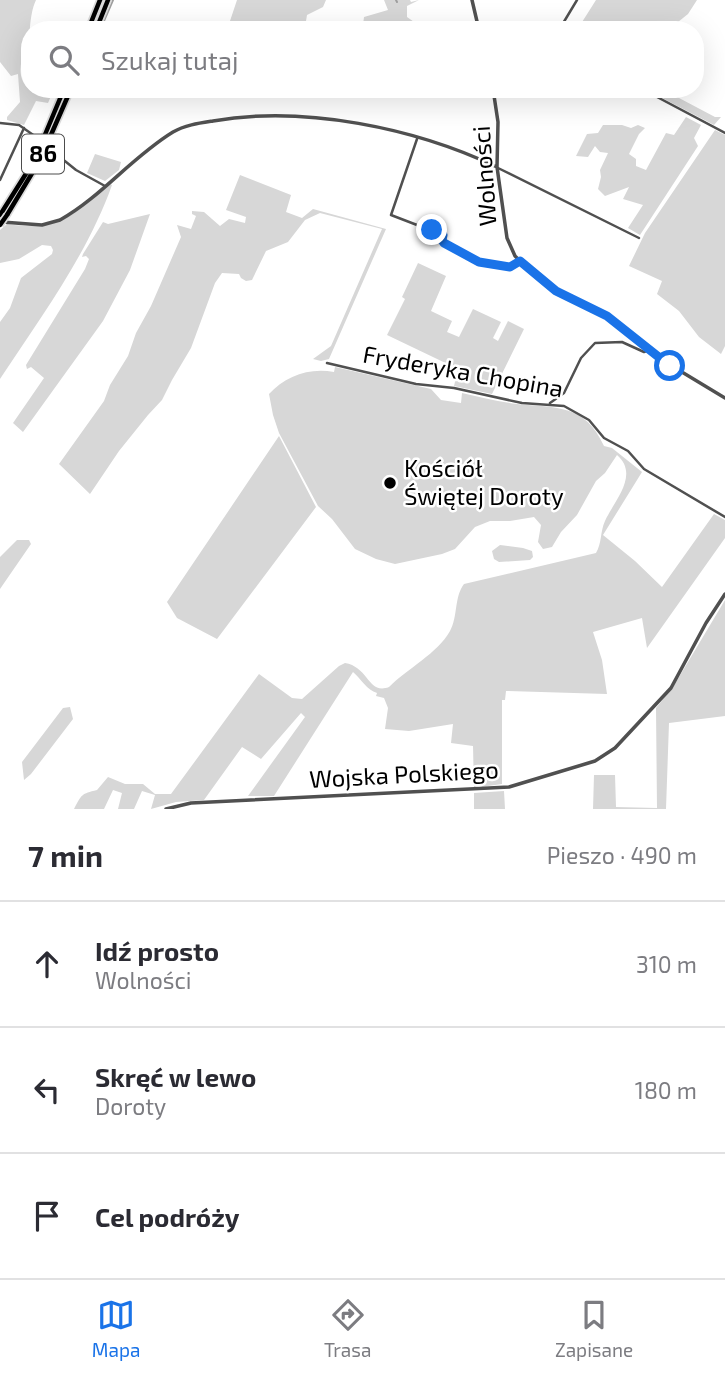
<!DOCTYPE html>
<html lang="pl">
<head>
<meta charset="utf-8">
<style>
  :root { --surface:#fff; --page:#f2f2f3; --text:#2b2b33; --muted:#7c7c81; --line:#e1e1e2; --accent:#1a73e8 }
  body { margin:0; font-family:"Exo 2",sans-serif; background:var(--page); color:var(--text) }
  .stop { position:absolute; width:21px; height:21px; margin:-16px; border:5px solid #1a73e8; border-radius:50%; background:#fff }
  .stop.end { background:#1a73e8; border-color:#fff; box-shadow:0 2px 7px #0008 }
  .list { margin:0; padding:0; list-style:none }
  h2 { display:flex; justify-content:space-between; align-items:center; height:91px; margin:0; padding:0 28px; font-size:30px }
  h2 small { font-size:23px; font-weight:400; color:var(--muted) }
  .list li { display:grid; grid-template-columns:46px 1fr auto; gap:21px; align-items:center; box-sizing:border-box; height:126px; padding:0 28px; border-top:2px solid var(--line) }
  .list b { display:block; font-size:26px; white-space:nowrap }
  .list p { margin:0; font-size:23px; white-space:nowrap; color:var(--muted) }
  .list em { font-size:23px; font-style:normal; color:var(--muted) }
  .icon { flex:none; width:38px; height:38px; fill:none; stroke:currentColor; stroke-width:2; stroke-linecap:round; stroke-linejoin:round }
  .map { position:relative; flex:none; width:725px; height:809px; overflow:hidden }
  .search { position:absolute; background:var(--surface); box-shadow:0 7px 28px #0002; left:21px; right:21px; top:21px; height:77px; display:flex; align-items:center; gap:18px; box-sizing:border-box; padding:0 24px; border-radius:28px; color:var(--muted); font-size:26px }
  .sheet { height:469px; background:var(--surface) }
  nav { display:flex; justify-content:space-around; align-items:center; box-sizing:border-box; height:98px; border-top:2px solid var(--line); background:var(--surface); font-size:19px; color:var(--muted) }
  nav a { display:grid; justify-items:center; gap:4px }
  nav .on { color:var(--accent) }
  .map>svg:first-child { display:block }
</style>
</head>
<body>
<div class="map">
<svg width="725" height="809" viewBox="0 0 725 809">
  <rect width="100%" height="100%" fill="#fff"/>
  <path fill="#d7d7d7" d="M0,0H36C32,9 31,17 30,27C28,50 8,75 33,93L54,89L48,103L36,101L24,125L7,120V117L20,102L18,74L11,76L0,62Z
    M237,0H326L323,7L307,15L306,21L293,30H227Z
    M384,0H410L411,2L419,0L407,6V17L417,24L415,30H382L363,25L364,17L388,10Z
    M596,0H697L688,14L668,30H577Z
    M645,89H662L715,117H721L714,125Z
    M686,117L701,125L694,138L698,146L640,235L628,228L643,205L623,199L629,187L605,196L598,189L601,177L600,170L608,153L600,152L595,146L588,157L576,156L587,134L598,133L603,125H622L631,128L638,125L645,128L639,134L629,154L636,159V166L646,170L666,133L674,135Z
    M715,130L725,135V346L721,354L699,337L679,311L657,294L662,281L629,266L645,233Z
    M95,154L121,162L119,170L105,181L87,173Z
    M240,175L291,195L286,212L302,218L313,209L386,229L329,359L321,361L313,359L331,346L382,229L320,213L305,220L288,242L266,251L252,280L246,281L241,278L239,274L222,273L215,283L191,348L172,380L162,400L148,415L119,451L90,494L59,464L104,401L110,385L128,356L136,333L151,306L181,237L177,225L191,229L196,216L192,214V211L204,212L220,226L229,219L245,223L246,217L226,210Z
    M110,184L112,185C87,255 41,317 0,379V322L10,308L21,278L52,254L53,250L51,246L42,245L19,259L0,263V230L7,224C60,232 71,216 110,184Z
    M150,214L130,270L103,321L23,432L13,423L44,378L31,367L27,369L26,365L85,269L89,259L86,256L82,257L83,254L103,222L108,224Z
    M418,263L446,276L431,311L452,321L447,332L459,337L473,309L501,322L493,338L498,341L508,321L524,329L492,394L454,386L458,369L387,335L405,299L402,297Z
    M335,367L431,389L441,400L461,403L462,393C480,397 499,402 517,404C557,408 585,404 604,446L612,448L642,472L603,535L635,561L662,587L714,514L725,520V538L647,648L642,618L593,632L602,660L607,694L506,691L505,700H502V784L474,788L473,746L451,743L453,724L409,731L385,729L388,708L384,698L376,696L377,693C367,690 361,679 353,672L274,796H248L305,717L301,713L261,759L242,747L204,800L176,802L151,809L155,795L142,791L134,809H118L122,793L113,790L104,809H74C82,794 81,794 97,790L108,777L125,784H143L155,794H171L259,674L292,698L302,699L339,666L345,663C369,667 368,695 389,687C407,669 438,653 450,631C458,617 454,597 464,584L596,553C602,543 600,532 605,521C614,501 640,475 617,455L605,473L596,481L577,515L561,532L552,547L543,549L538,542L541,525L534,517L510,521H490L475,527L455,549L442,554L395,564L376,559L355,549L332,519L318,506L279,433L273,415L269,394C285,376 310,367 334,372Z
    M279,436L316,507L217,639L177,618L167,602Z
    M17,540H29L31,544L0,589V557Z
    M500,545L523,548L532,551L533,557L530,560L499,562L494,559L492,551Z
    M725,600V716L669,723L666,809H593L594,775H615L616,807L657,808L656,708L673,687Z
    M70,707L73,719L31,774L24,780L22,762L63,708Z
    M504,791L505,809H474V793Z"/>
  <g fill="none" stroke-linecap="round" stroke-linejoin="round">
    <path stroke="#9e9e9e" stroke-width="2" d="M396,0L397,2
      M100,30L113,0
      M77,91V89"/>
    <defs>
      <path id="primary" d="M88,30L100,0
        M96,30L108,0
        M0,215L34,161L64,89
        M7,215L40,160L71,89"/>
    </defs>
    <use href="#primary" stroke="#dbdbdb" stroke-width="8"/>
    <path stroke="#505050" stroke-width="2.5" d="M559,30L577,0
      M642,89L725,133
      M0,123L19,125L39,139
      M417,139L391,215L443,235L442,240L444,243L479,262L510,267L520,261
      M50,149L76,170L105,186
      M498,168L639,238
      M0,180L24,128
      M327,363L416,384L454,388L522,403L564,406L589,420L604,438L628,451L644,469L725,517
      M550,403L564,393L581,358L595,343L622,342L644,352L649,350"/>
    <path stroke="#505050" stroke-width="3.5" d="M472,0L479,30
      M493,89L498,122L497,167L507,238L515,256L531,272L556,291L607,316L662,360L725,398
      M2,222L42,225L60,220C101,197 132,157 173,132C185,125 200,123 213,121C304,105 415,128 497,167
      M166,809L191,803L509,787L595,761L615,748L671,688L706,623L725,594"/>
    <use href="#primary" stroke="#000" stroke-width="4.5"/>
    <defs>
      <path id="primary-bridge" d="M0,225L7,215"/>
    </defs>
    <use href="#primary-bridge" stroke="#dbdbdb" stroke-width="8" stroke-linecap="butt"/>
    <use href="#primary-bridge" stroke="#000" stroke-width="4.5"/>
  </g>
  <g fill="none" stroke-linecap="round" stroke-linejoin="round">
    <path stroke="#1a73e8" stroke-width="9" d="M432,230L443,235L442,240L444,243L479,262L510,267L520,261L556,291L607,316L670,366"/>
  </g>
  <circle fill="#000" stroke="#fff" stroke-width="2.5" cx="390" cy="483" r="7"/>
  <g text-anchor="middle" stroke-width="5" stroke-linejoin="round" paint-order="stroke">
    <rect fill="#fff" stroke="#4c4c4c" stroke-width="2" x="22" y="134.5" width="42" height="39" rx="5"/>
    <g font-size="23" font-weight="bold" fill="#000">
      <text x="43" y="162">86</text>
    </g>
    <g font-size="24" fill="#000" stroke="#fff">
      <text transform="translate(485 176) rotate(-94)" y="8">Wolności</text>
      <text transform="translate(463 372) rotate(10)" y="8">Fryderyka Chopina</text>
      <text transform="translate(404 775) rotate(-3)" y="8">Wojska Polskiego</text>
    </g>
    <g font-size="24" fill="#000" stroke="#fff" text-anchor="start">
      <text x="404" y="477">Kościół<tspan x="404" dy="28">Świętej Doroty</tspan></text>
    </g>
  </g>
</svg>
<div class="stop" style="left:670px;top:366px"></div>
<div class="stop end" style="left:432px;top:230px"></div>
<div class="search"><svg class="icon" aria-label="search" viewBox="0 0 24 24"><circle cx="10" cy="10" r="6"/><path d="M15 15l6 6"/></svg>Szukaj tutaj</div>
</div>
<section class="sheet">
<h2>7 min<small>Pieszo · 490 m</small></h2>
<ul class="list">
<li><svg class="icon" aria-label="ahead" viewBox="0 0 24 24"><path d="M12 20V5M6 11l6-6 6 6"/></svg><div><b>Idź prosto</b><p>Wolności</p></div><em>310 m</em></li>
<li><svg class="icon" aria-label="left" viewBox="0 0 24 24"><path d="M17 20v-9H6M10 6l-5 5 5 5"/></svg><div><b>Skręć w lewo</b><p>Doroty</p></div><em>180 m</em></li>
<li><svg class="icon" aria-label="arrive" viewBox="0 0 24 24"><path d="M6 21V4h12l-3 4 3 4H6"/></svg><div><b>Cel podróży</b></div></li>
</ul>
</section>
<nav>
<a class="on"><svg class="icon" aria-label="map" viewBox="0 0 24 24"><path d="M3 6l6-2 6 2 6-2v14l-6 2-6-2-6 2zM9 4v14M15 6v14"/></svg>Mapa</a>
<a><svg class="icon" aria-label="directions" viewBox="0 0 24 24"><path d="M12 3l9 9-9 9-9-9zM9 14v-3h6M13 9l2 2-2 2"/></svg>Trasa</a>
<a><svg class="icon" aria-label="saved" viewBox="0 0 24 24"><path d="M7 4h10v16l-5-4-5 4z"/></svg>Zapisane</a>
</nav>
</body>
</html>
